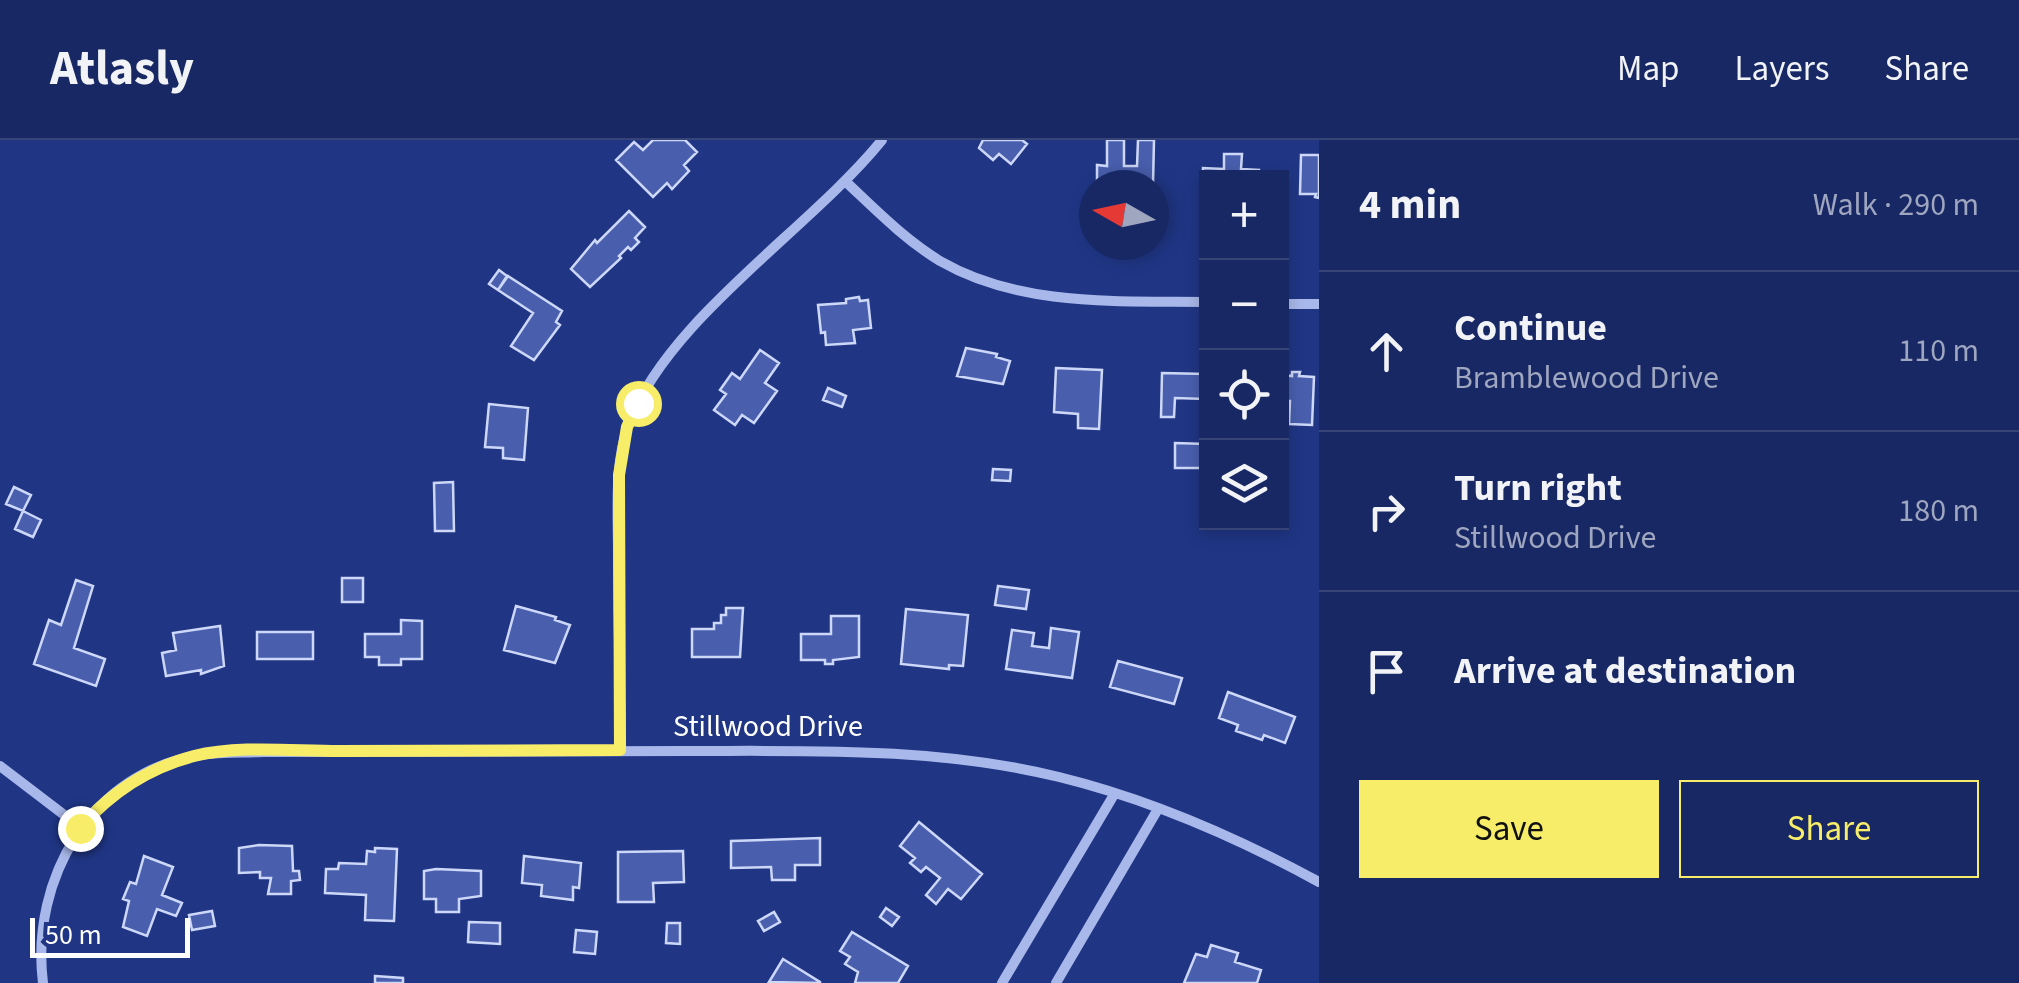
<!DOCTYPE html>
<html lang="en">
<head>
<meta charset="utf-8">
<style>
  :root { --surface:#182864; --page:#21306a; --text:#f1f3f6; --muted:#9fa6bf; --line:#364478; --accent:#f7ed69 }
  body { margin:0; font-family:"Source Sans 3",sans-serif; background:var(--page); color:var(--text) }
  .controls { position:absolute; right:30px; top:30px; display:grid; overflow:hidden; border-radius:0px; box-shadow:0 5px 15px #0003 }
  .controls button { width:90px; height:90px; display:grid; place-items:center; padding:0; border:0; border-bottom:2px solid var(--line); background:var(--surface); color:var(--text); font:50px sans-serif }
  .compass { position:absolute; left:1079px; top:30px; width:90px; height:90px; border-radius:50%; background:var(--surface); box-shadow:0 5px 15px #0003; rotate:279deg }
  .scale { position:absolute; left:30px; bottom:25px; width:160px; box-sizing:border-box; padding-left:10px; border:5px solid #fff; border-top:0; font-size:28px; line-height:35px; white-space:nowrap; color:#fff; -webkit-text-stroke:8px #203685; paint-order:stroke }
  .stop { position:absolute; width:30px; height:30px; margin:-22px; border:8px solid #f7ed69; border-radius:50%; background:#fff }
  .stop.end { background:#f7ed69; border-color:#fff; box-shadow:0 2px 10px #0008 }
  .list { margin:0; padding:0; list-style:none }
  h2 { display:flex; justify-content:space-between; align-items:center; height:130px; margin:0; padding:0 40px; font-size:42px }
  h2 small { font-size:32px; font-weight:400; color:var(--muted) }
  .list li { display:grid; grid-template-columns:65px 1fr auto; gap:30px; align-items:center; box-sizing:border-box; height:160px; padding:0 40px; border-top:2px solid var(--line) }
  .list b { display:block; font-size:38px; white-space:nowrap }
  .list p { margin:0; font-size:32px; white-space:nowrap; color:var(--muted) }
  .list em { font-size:32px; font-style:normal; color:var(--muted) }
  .actions { display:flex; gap:20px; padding:30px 40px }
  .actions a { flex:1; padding:22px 0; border:2px solid var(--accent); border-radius:0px; text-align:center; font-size:35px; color:var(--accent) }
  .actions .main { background:var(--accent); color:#111 }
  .icon { flex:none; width:55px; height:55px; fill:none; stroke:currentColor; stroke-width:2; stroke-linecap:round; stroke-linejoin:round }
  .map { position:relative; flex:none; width:1319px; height:843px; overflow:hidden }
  header { display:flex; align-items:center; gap:60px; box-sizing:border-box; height:140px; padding:0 50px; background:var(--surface); border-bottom:2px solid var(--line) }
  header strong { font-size:48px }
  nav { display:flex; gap:55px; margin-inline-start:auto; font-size:35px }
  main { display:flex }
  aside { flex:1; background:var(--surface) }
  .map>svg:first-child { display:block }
</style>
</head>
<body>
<header>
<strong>Atlasly</strong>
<nav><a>Map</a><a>Layers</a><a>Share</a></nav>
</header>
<main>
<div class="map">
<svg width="1319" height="843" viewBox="0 0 1319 843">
  <rect width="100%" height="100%" fill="#203685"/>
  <path fill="#495fae" stroke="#cdd7f7" stroke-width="2.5" d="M653,0H685L697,12L684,25L689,31L672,49L667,43L653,57L616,20L634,2L643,10Z
    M983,0H1022L1027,4L1011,24L999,14L993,20L979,8Z
    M1107,0H1124V26H1137L1138,0H1154L1153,45H1097V25L1107,26Z
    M1224,14H1242L1241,29L1259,30V38H1206V51H1202L1203,28L1224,29Z
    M1301,15H1319V58L1315,57L1316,54H1300Z
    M629,71L645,87L635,98L639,102L631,110L628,107L619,116L621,118L590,147L571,129L595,100L597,103Z
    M499,130L507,136L498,150L489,144Z
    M508,136L562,171L556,182L560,185L534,220L511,206L533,173L498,150Z
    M859,157L860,161L868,160L871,188L853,190L855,203L826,205L825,192L821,193L818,165L846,163V159Z
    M966,208L997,214L996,217L1010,221L1003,244L957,236Z
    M760,210L779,223L765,243L777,251L754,283L742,275L735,285L714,270L726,254L720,250L732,233L740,239Z
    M1056,228L1102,230L1099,289L1078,288V274L1054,272Z
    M1292,232H1300L1299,236L1314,237L1312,285L1289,284L1290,261H1282V235L1292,236Z
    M1162,233L1206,234V259L1175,258L1174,277H1161Z
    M828,248L846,256L842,267L823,260Z
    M489,264L528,268L524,320L503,318V308L485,307Z
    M1175,303L1206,304V328H1175Z
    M993,329L1011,330L1010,341L992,340Z
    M453,342L454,391H435L434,343Z
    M14,347L31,355L23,371L6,364Z
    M23,371L41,380L33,397L15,389Z
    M342,438H363V462H342Z
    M76,440L93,446L74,508L105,519L96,546L34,524L49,480L61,485Z
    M998,446L1029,450L1026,469L995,465Z
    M516,466L556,477L555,480L570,485L555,523L504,510Z
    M726,468H743L740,517H692V489H714V483H721V475H726Z
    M906,469L968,475L963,526L949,525V529L901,524Z
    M831,476H859V517L833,520V524H825V520H801V494H831Z
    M401,480L422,481V519H401V525H379V517H365V494H401Z
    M220,486L224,526L201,534V530L166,536L162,513L176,510L173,493Z
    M1051,488L1079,492L1072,538L1006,529L1012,490L1034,493L1032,506L1049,508Z
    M257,492H313V519H257Z
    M1118,521L1182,538L1174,564L1110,547Z
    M1228,552L1295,577L1285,603L1264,595L1262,600L1236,591L1238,585L1219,578Z
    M919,682L982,734L961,759L948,749L936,764L926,755L940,738L926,727L921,732L910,723L915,718L900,706Z
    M820,698V725H795V740H772L771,727L731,728V701Z
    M259,705L292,706L293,731H299L300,740L291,741V754H268L271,738H260V732L239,733V708Z
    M375,708L397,709L394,781L365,780L366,755L325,753L326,729H338L339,723L366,724L367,711L375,712Z
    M683,711L684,742L653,743L654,762H618V712Z
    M144,716L173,727L162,755L182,763L176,776L157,769L147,796L123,787L129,761L123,759L130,742L136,744Z
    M524,716L581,723L579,748L573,747V760L541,756L542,745L522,743Z
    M436,729L481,731V756L459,759V772H436V759H424V731Z
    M886,768L899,777L892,786L880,777Z
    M212,771L215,786L192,790L189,775Z
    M774,772L780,782L764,791L758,781Z
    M469,782L500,783V804L468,802Z
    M667,783H680V804L666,803Z
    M576,790L597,792L595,814L574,812Z
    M852,792L908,826L898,843H855L858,832L845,824L850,817L840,811Z
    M1211,805L1238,813L1235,822L1261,830L1257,843H1184L1196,814L1207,817Z
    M783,819L820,842V843L769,842Z
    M375,836L403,838V843H375Z"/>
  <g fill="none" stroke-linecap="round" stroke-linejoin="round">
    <path stroke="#a9b8ea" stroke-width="10" d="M845,41C875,69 904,99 940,121C1020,167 1117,161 1206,162
      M1282,164H1319
      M621,611C620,544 618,478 618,412C618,370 614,323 629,283C669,178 810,89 882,0
      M0,626L80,687
      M43,843C30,739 92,631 201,615C221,612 243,613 263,612C405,611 547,611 689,611C813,611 937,607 1059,637C1149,659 1238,698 1319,742
      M1002,843L1115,653
      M1056,843L1158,669"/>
  </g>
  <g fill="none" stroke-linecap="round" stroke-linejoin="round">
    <path stroke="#f7ed69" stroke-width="12" d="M80,688C111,652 148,628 194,616C239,605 292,611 339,611C433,611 527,611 620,610L619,335L627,287L638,263"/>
  </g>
  <g text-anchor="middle" stroke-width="8" stroke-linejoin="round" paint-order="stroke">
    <g font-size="30" fill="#fff" stroke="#203685">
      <text x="768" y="596">Stillwood Drive</text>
    </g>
  </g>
</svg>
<div class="controls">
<button>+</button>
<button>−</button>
<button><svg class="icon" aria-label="locate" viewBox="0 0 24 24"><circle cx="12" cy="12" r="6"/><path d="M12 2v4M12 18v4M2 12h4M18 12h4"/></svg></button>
<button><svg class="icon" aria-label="layers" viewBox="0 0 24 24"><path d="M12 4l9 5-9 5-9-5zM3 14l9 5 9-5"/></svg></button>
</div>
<svg class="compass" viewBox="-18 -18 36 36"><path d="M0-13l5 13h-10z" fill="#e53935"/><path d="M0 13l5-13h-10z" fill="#9fa6bf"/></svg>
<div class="scale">50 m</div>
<div class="stop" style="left:638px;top:263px"></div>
<div class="stop end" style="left:80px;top:688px"></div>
</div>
<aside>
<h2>4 min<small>Walk · 290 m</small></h2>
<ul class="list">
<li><svg class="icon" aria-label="ahead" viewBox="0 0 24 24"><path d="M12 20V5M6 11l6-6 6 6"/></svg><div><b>Continue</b><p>Bramblewood Drive</p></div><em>110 m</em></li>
<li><svg class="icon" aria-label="right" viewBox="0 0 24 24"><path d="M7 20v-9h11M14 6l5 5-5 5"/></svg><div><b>Turn right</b><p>Stillwood Drive</p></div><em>180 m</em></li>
<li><svg class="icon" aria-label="arrive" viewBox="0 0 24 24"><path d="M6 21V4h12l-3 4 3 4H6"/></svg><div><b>Arrive at destination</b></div></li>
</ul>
<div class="actions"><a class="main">Save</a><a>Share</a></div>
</aside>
</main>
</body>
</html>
